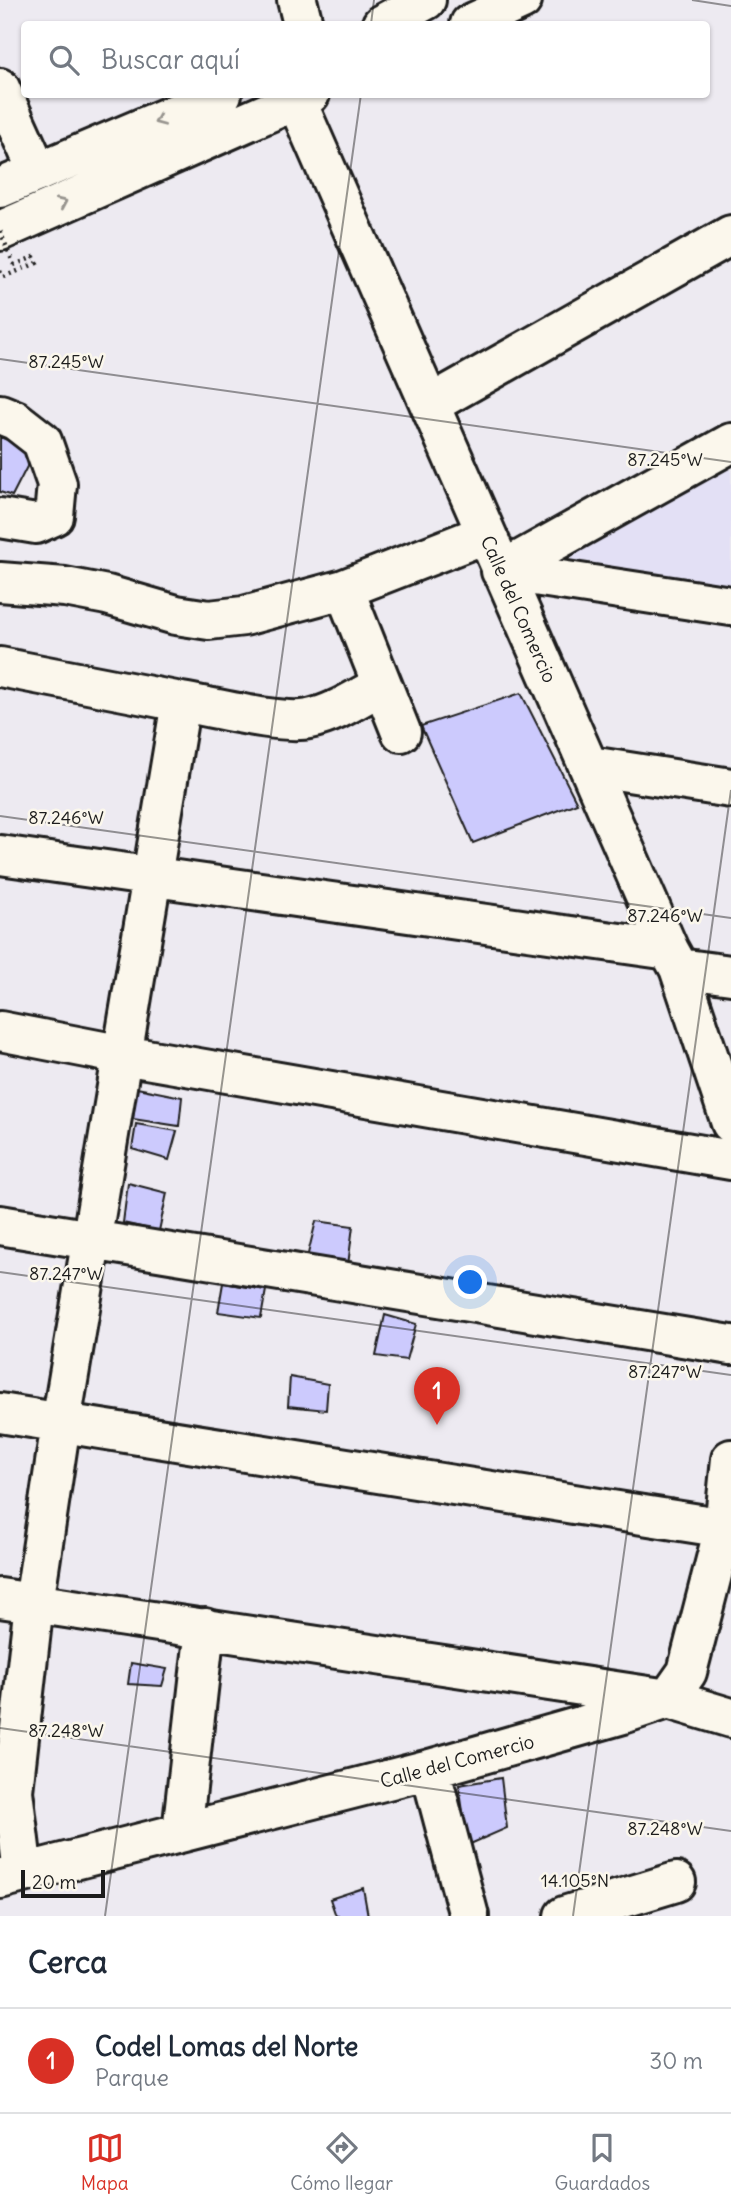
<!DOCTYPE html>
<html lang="es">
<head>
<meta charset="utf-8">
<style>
  :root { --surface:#fff; --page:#f6f6f7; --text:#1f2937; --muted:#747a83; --line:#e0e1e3; --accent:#d93025 }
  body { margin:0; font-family:Delius,sans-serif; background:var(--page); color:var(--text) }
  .scale { position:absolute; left:21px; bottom:18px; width:84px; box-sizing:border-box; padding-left:7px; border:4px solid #1c1c1c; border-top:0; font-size:19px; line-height:24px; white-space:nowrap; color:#1c1c1c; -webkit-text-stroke:5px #fbf7ec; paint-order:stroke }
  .you { position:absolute; left:471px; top:1283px; width:24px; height:24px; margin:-18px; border:5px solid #fff; border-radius:50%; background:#1a73e8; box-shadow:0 0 0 10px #1a73e833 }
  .badge { display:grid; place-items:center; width:46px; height:46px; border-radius:50%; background:var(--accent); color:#fff; font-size:23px; font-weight:700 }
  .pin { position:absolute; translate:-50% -58px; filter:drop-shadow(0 2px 4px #0008) }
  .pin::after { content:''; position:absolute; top:37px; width:24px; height:21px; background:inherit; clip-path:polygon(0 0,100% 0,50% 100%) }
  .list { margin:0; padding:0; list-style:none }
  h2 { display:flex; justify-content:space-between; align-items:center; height:91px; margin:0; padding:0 28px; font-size:30px }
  h2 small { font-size:23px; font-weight:400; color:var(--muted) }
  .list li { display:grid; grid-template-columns:46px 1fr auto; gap:21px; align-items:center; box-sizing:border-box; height:105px; padding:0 28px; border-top:2px solid var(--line) }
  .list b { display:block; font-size:26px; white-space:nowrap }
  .list p { margin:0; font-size:23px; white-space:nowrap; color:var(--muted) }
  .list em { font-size:23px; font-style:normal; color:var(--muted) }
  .icon { flex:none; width:38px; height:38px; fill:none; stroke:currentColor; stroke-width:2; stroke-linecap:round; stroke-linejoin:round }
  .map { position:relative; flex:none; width:731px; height:1916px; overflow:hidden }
  .search { position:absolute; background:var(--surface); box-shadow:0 2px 5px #0004; left:21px; right:21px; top:21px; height:77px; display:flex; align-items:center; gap:18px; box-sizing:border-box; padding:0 24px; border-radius:7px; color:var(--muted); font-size:26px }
  .sheet { height:196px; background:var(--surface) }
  nav { display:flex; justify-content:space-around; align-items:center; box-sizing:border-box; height:98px; border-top:2px solid var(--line); background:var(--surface); font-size:19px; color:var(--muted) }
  nav a { display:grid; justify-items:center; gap:4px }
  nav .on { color:var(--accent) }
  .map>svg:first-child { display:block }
</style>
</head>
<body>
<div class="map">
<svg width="731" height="1916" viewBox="0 0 731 1916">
  <rect width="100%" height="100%" fill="#edeaf1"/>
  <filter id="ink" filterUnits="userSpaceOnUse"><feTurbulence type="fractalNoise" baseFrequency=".0143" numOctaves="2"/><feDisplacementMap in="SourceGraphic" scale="14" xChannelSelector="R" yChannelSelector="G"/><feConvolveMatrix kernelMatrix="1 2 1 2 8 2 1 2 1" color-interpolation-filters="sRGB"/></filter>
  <g filter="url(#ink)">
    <path fill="#e3e0f5" d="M731,454V594L533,566Z"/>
    <path fill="#cccafd" stroke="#1c1c1c" stroke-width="2" d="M0,437L35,451L12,496L0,492Z
      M521,693L577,803L473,843L421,726Z
      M137,1088L182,1097L179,1126L133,1119Z
      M136,1124L177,1131L169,1160L132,1149Z
      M128,1183L167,1193L159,1231L123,1223Z
      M316,1221L353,1226L348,1265L306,1262Z
      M223,1283L266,1290L261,1318L218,1312Z
      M385,1315L416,1324L406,1360L376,1356Z
      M290,1377L328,1384L326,1410L288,1406Z
      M131,1663L167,1669L162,1686L128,1684Z
      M501,1778L507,1828L468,1845L459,1785Z
      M363,1888L368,1916H336L330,1899Z"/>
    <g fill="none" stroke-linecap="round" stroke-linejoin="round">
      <defs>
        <path id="minor" d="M297,0L303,24
          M0,88L38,172
          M296,100L669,950L679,968L731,1123
          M431,404L731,235
          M0,414L15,420L42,441L57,484L54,516L36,524L0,518
          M501,571L731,443
          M501,571L731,606
          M0,582L65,587L107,595L176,615L209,620L244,616L344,589L485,534
          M344,589L401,732
          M0,667L181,702L61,1423L34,1603L13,1791L23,1873
          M181,702C212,707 282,725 309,719C335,714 359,697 382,685
          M590,766L731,788
          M0,855L669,950
          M679,968L731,975
          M0,1031L123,1055L731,1160
          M0,1225L731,1345
          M0,1413L731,1529
          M0,1598L668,1699L731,1718
          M430,1769L469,1916
          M182,1832L205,1628
          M0,1879L430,1769L623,1714L668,1699L687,1672L724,1528L731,1459
          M564,1916L676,1882"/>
        <path id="highway" d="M382,24L426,0
          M470,24L522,0
          M0,188L222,94
          M0,231L310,94"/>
      </defs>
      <use href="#minor" stroke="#1c1c1c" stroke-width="44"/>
      <use href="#highway" stroke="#1c1c1c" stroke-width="44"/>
      <path stroke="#1c1c1c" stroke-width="4.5" stroke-dasharray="2 5" stroke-linecap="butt" d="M0,271L3,277L37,263L34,257L14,265"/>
      <use href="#minor" stroke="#fbf7ec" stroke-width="38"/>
      <use href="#highway" stroke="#fbf7ec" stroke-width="38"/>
      <path stroke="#1c1c1c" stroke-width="4.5" stroke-dasharray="2 5" stroke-linecap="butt" d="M0,231L14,265"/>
    </g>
    <defs><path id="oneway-chevron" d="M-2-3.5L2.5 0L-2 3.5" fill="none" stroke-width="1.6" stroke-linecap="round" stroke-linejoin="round" transform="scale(1.75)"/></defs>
    <g stroke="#97948e">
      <use href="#oneway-chevron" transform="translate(159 121) rotate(157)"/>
      <use href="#oneway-chevron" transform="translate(62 203) rotate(-24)"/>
    </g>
  </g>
  <path fill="none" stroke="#1c1c1c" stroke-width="2" stroke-opacity="0.45" d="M692,0L731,6M371,24L374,0M0,359L731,462M0,816L731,918M0,1272L731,1375M0,1728L731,1831M105,1916L361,94M573,1916L731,790"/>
  <g text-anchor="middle" stroke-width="5" stroke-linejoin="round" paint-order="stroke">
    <g font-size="19" fill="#1c1c1c" stroke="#fbf7ec">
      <text transform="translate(519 609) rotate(66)" y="7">Calle del Comercio</text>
      <text transform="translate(457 1761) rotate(-15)" y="7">Calle del Comercio</text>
    </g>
  </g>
  <g font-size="18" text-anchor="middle" fill="#1c1c1c" stroke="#fbf7ec" stroke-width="5" stroke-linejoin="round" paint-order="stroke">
    <text x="66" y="368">87.245°W</text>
    <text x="665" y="466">87.245°W</text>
    <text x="66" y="824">87.246°W</text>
    <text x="665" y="922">87.246°W</text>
    <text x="66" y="1280">87.247°W</text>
    <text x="665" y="1378">87.247°W</text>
    <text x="66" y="1737">87.248°W</text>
    <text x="665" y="1835">87.248°W</text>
    <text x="575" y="1887">14.105°N</text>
  </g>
</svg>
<div class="scale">20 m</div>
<div class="you"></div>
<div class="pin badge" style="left:437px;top:1425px">1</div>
<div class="search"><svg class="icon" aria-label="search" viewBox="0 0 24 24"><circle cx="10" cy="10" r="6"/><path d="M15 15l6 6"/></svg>Buscar aquí</div>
</div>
<section class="sheet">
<h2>Cerca<small></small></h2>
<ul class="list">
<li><span class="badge">1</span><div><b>Codel Lomas del Norte</b><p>Parque</p></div><em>30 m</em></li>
</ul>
</section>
<nav>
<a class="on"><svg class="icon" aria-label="map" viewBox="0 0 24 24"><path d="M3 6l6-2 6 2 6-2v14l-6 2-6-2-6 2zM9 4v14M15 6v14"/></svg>Mapa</a>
<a><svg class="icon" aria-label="directions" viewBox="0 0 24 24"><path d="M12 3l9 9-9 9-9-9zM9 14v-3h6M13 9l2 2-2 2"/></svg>Cómo llegar</a>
<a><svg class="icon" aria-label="saved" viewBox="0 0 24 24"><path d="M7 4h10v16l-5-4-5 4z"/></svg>Guardados</a>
</nav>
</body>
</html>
